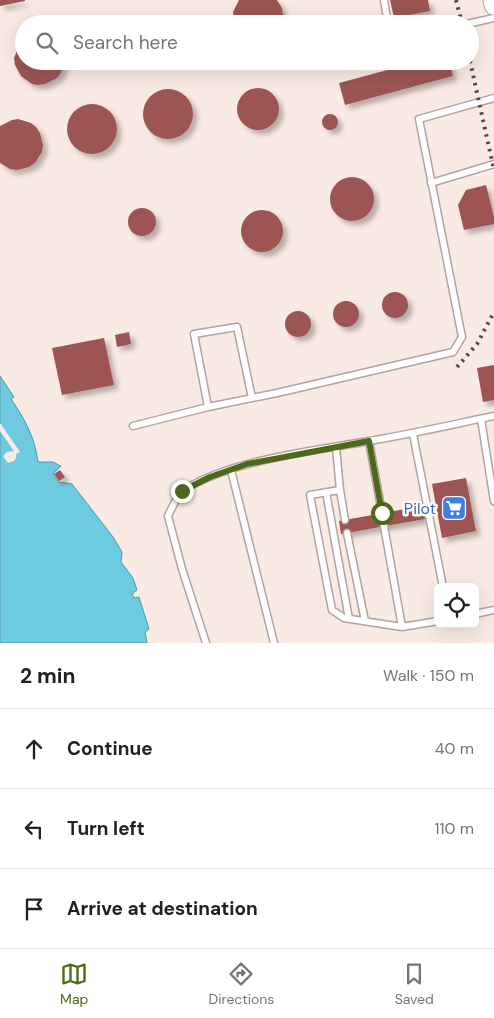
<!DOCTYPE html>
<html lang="en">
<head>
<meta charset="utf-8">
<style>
  :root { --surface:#fff; --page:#f6f6f6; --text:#202124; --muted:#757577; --line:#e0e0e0; --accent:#4c681a }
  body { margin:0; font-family:"DM Sans",sans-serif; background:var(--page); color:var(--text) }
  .controls { position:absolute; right:15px; bottom:15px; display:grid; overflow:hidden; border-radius:8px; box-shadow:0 5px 20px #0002 }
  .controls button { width:45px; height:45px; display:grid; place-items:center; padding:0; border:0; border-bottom:1px solid var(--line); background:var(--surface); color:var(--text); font:25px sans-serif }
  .stop { position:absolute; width:15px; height:15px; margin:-11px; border:4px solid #4c681a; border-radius:50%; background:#fff }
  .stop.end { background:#4c681a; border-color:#fff; box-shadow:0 1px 5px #0008 }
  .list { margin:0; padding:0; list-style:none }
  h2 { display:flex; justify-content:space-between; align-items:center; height:65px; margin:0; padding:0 20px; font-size:21px }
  h2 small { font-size:16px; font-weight:400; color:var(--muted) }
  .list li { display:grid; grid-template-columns:32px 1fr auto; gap:15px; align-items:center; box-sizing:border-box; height:80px; padding:0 20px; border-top:1px solid var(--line) }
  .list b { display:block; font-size:19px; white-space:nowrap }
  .list em { font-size:16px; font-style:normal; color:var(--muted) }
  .icon { flex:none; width:28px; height:28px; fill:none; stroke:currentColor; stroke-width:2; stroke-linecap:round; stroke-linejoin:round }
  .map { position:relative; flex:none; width:494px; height:643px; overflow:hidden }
  .search { position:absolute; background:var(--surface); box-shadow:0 5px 20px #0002; left:15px; right:15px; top:15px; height:55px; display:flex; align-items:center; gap:12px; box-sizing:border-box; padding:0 18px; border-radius:28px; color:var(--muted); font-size:19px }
  .sheet { height:305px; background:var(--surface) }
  nav { display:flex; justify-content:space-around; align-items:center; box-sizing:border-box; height:70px; border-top:1px solid var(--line); background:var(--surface); font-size:14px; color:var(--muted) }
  nav a { display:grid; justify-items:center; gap:2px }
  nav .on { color:var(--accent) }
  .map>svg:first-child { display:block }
</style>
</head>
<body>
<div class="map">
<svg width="494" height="643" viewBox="0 0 494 643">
  <defs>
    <filter id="shadow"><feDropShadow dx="4.5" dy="4.5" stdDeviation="2.5" flood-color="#0004"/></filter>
  </defs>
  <rect width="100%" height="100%" fill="#faeae4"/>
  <path fill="#6ccbe0" stroke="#5697a5" d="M0,376L14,397L11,399C25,419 35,438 38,462H53L61,466L53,474L59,482L72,484L113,537L122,552L121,562L133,578L137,590L132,594L134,598L139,597L149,629L145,632L147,643H0Z"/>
  <path fill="#faeae4" d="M0,423L20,452L16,454V458L14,461L8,463L3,456L7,452L14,451L0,431Z"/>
  <path fill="#9c5552" filter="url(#shadow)" d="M0,0H25V1L0,6Z
    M239,0H277L282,8L283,14L282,24H234L233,12Z
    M390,0H428L430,11L394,18Z
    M188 21a3 3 0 1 1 6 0a3 3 0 1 1-6 0Z
    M24,40V61H65L61,73L57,78L45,84L38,85L32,84L21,76L15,65L14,58L19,46Z
    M421,61H449L453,76L345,105L339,83Z
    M237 109a21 21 0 1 1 42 0a21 21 0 1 1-42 0Z
    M143 114a25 25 0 1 1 50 0a25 25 0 1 1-50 0Z
    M67 129a25 25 0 1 1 50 0a25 25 0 1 1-50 0Z
    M322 122a8 8 0 1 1 16 0a8 8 0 1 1-16 0Z
    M18,119L31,123L36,127L40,133L43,145L42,152L35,163L29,167L17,170L10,169L0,163V126L12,120Z
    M330 199a22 22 0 1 1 44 0a22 22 0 1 1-44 0Z
    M486,185L494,217V224L464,230L458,205L466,190Z
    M128 222a14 14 0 1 1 28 0a14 14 0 1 1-28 0Z
    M241 231a21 21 0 1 1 42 0a21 21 0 1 1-42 0Z
    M382 305a13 13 0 1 1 26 0a13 13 0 1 1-26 0Z
    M333 314a13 13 0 1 1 26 0a13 13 0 1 1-26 0Z
    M285 324a13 13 0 1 1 26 0a13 13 0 1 1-26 0Z
    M129,332L131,344L117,347L115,335Z
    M104,338L114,385L62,395L52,348Z
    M494,365V400L483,402L477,368Z
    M60,470L65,477L59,481L54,474Z
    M466,478L476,531L442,538L432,484Z
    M422,506L425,519L341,534L339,521Z"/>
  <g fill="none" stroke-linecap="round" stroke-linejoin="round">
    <defs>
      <path id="lane" d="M384,0L388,24
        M467,24L494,18
        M431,183L494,164
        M252,398L237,327L194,334L208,407L277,393L453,352L462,337L419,119L494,98
        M481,419L494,501
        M133,426L208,407
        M413,434L443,587
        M369,441L382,513
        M336,447L340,490L310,495L332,610L344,618L402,627L438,621
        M231,470L274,643
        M340,490L345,520
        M326,492L349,619
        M384,526L402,627
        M347,533L365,621
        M475,614L494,610
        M206,643L182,569L168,516C172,508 177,495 184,490C229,461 310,451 363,442C407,435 450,425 494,416"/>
      <path id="secondary" d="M493,0L494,5"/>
    </defs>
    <use href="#lane" stroke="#b3a39e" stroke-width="9"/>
    <use href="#secondary" stroke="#b3a39e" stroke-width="21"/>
    <use href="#lane" stroke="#fff" stroke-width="6"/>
    <use href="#secondary" stroke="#fff" stroke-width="19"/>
    <path stroke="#534b48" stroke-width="4" stroke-dasharray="2.5 5" stroke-linecap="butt" d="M456,0L462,24
      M470,61L494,170
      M457,367L477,344L494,312"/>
  </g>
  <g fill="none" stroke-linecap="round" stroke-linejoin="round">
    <path stroke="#4c681a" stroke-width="6" d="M182,491L210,477L247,464L369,441L382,513"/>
  </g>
  <defs>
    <symbol id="supermarket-square" viewBox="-11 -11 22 22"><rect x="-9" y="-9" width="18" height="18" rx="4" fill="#3f7fe0" stroke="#fefaf9"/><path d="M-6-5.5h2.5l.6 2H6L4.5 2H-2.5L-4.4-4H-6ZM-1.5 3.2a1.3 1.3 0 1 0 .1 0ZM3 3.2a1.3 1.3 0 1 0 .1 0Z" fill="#fff"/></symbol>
  </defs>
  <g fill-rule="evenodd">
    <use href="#supermarket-square" x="440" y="494" width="28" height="28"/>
  </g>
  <g text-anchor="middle" stroke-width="5" stroke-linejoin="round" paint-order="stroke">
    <g font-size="16" fill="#366cbe" stroke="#fefaf9" text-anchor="end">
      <text x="436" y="514">Pilot</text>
    </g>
  </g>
</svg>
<div class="controls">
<button><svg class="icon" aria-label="locate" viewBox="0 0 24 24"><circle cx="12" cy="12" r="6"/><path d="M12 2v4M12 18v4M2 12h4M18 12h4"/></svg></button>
</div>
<div class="stop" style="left:382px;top:513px"></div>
<div class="stop end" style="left:182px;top:491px"></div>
<div class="search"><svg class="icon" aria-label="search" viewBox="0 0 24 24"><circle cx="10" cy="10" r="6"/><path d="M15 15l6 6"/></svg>Search here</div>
</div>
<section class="sheet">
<h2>2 min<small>Walk · 150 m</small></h2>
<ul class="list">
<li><svg class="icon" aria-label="ahead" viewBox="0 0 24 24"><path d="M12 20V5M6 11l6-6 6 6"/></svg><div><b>Continue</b></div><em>40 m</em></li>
<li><svg class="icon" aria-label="left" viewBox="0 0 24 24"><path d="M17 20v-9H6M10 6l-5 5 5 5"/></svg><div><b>Turn left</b></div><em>110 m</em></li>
<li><svg class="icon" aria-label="arrive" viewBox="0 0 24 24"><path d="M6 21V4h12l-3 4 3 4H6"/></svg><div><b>Arrive at destination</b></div></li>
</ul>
</section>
<nav>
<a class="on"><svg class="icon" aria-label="map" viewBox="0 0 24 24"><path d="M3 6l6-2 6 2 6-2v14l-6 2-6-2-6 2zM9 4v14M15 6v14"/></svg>Map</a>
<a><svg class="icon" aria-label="directions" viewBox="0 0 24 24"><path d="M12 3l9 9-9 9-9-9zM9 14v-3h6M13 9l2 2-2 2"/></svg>Directions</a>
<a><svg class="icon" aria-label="saved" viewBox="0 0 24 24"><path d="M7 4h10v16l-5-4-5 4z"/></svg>Saved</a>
</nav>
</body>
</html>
